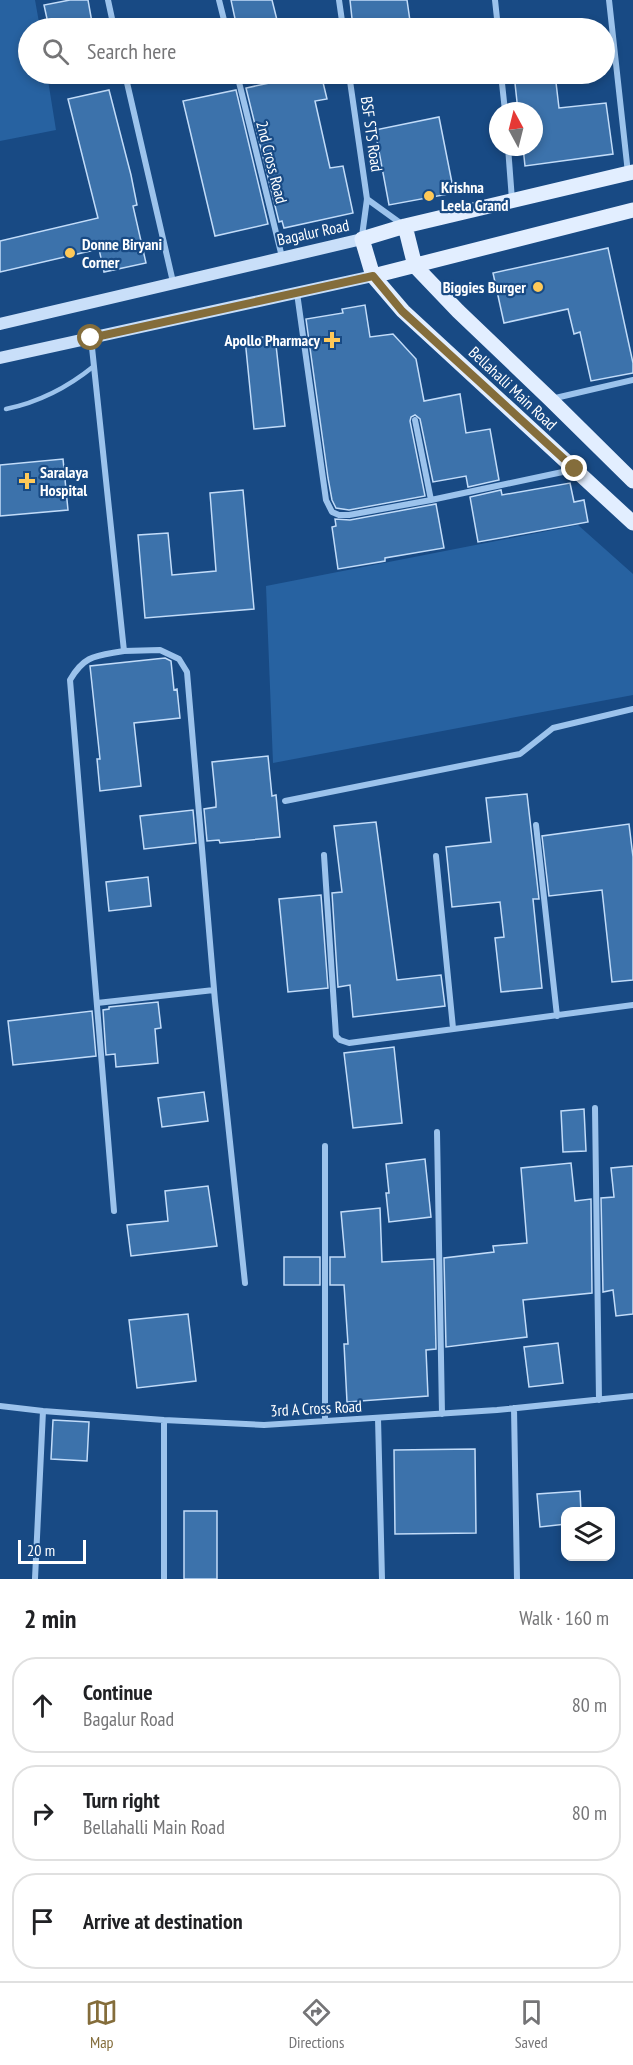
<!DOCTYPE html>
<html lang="en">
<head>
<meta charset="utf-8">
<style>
  :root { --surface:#fff; --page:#f2f2f2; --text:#202124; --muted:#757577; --line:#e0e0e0; --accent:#846d3b }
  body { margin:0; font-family:"PT Sans Narrow",sans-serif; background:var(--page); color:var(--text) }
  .controls { position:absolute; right:18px; bottom:18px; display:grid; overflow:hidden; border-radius:12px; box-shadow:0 3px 9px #0003 }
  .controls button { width:54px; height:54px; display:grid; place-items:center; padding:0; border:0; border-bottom:2px solid var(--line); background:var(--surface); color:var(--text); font:30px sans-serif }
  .compass { position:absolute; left:489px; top:102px; width:54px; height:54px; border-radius:50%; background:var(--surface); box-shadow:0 3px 9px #0003; rotate:353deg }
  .scale { position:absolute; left:18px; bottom:15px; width:68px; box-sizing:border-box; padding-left:6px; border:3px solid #fff; border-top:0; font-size:16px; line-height:21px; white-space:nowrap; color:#fff; -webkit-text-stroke:4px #184a84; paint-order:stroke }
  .stop { position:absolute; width:18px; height:18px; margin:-14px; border:4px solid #846d3b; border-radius:50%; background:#fff }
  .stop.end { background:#846d3b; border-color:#fff; box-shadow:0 2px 6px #0008 }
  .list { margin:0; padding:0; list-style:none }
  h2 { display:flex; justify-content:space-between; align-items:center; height:78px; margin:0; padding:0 24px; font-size:26px }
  h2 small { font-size:20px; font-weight:400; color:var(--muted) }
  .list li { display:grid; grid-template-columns:39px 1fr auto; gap:18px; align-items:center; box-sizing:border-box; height:96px; margin:0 12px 12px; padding:0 12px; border:2px solid var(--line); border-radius:24px }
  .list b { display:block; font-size:22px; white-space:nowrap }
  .list p { margin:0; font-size:20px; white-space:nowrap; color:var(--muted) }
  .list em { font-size:20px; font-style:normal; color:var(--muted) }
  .icon { flex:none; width:33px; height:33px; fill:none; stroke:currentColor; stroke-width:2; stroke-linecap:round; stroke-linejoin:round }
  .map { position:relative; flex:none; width:633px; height:1579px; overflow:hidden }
  .search { position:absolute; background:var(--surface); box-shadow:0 3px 9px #0003; left:18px; right:18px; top:18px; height:66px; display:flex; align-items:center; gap:15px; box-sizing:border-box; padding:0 21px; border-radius:33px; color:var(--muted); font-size:22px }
  .sheet { height:402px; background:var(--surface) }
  nav { display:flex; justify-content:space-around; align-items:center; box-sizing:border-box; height:84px; border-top:2px solid var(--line); background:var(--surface); font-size:16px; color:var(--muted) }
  nav a { display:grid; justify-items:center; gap:3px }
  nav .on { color:var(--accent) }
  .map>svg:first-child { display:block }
</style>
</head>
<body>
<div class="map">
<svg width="633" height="1579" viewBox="0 0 633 1579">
  <rect width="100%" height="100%" fill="#184a84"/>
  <path fill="#2762a1" d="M0,0H35L40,28H28V74H47L56,130L0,141Z
    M578,525L633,574V695L273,763L266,586Z"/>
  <path fill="#3c72ab" stroke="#c2dcf9" stroke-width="1.5" d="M70,0H88L93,28H49L44,5Z
    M231,0H272L279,28H237Z
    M350,0H407L411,28H353Z
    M312,74H321L327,99L315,101L330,168L343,166L353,213L284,228L282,221L279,222L246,88Z
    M514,74H555L559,108L606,103L613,154L525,166L523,147H534V111H518Z
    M109,90L131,175L137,205L133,206L146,263L104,272L99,249L0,272V241L98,218L68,99Z
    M236,90L268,224L215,236L183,101Z
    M439,117L454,193L389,205L375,130Z
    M608,248L633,363V373L591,381L580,332L574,334L568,309L504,323L493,273Z
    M365,305L370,337L393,334L416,359L424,401L460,394L466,433L490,429L499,480L468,487L466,476L433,482L420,419L415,415L411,417L410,421L425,496L349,510L336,508L332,500L328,478L306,319L343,313L342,309Z
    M275,336L285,426L254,429L245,339Z
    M63,459L68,510L0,516V465Z
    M570,483L574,502L584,500L588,522L478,542L470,497L501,490L502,495Z
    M243,490L254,609L145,618L138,535L168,533L172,575L216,571L210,493Z
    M436,504L444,548L385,558V561L338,569L332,527L336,526L335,519L350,520Z
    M165,658L171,661L174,690L177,689L180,718L134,723L141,786L100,791L97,759H100L90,666Z
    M268,756L272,796L276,795L280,837L220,843L219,840L207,841L204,809L216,807V802L212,762Z
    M527,794L539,899H533L542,988L501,992L495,938L504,937L500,902L452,907L446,847L491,842L486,798Z
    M193,810L196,843L144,849L140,816Z
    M376,822L397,980L441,975L445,1006L353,1017L350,985L338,987L332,893L342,892L334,826Z
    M629,824L633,857V980L612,982L602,890L549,896L542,836Z
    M148,877L151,906L109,911L106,882Z
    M321,895L328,988L288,992L279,899Z
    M158,1002L161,1028L155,1029L158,1063L116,1067L115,1054L106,1055L103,1010L109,1009V1007Z
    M92,1011L96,1056L13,1065L8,1021Z
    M394,1047L402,1123L353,1128L344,1053Z
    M204,1092L208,1121L162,1127L158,1098Z
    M584,1109L586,1151L563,1152L561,1111Z
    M425,1159L431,1217L389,1222L386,1193H389L386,1164Z
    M571,1163L575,1201L591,1199L592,1293L523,1300L527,1337L446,1347L444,1258L494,1252L493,1246L527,1243L521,1168Z
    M633,1166V1314L616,1316L613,1290L603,1292L601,1198L614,1197L611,1168Z
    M208,1186L217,1246L131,1256L127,1225L168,1221L165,1191Z
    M380,1208L382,1262L434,1259L436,1349L426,1350L428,1396L347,1402L344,1344H348L344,1285H330V1257H345L341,1212Z
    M284,1257H320V1285H284Z
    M188,1314L196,1381L137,1388L129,1320Z
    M558,1343L563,1383L529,1387L524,1347Z
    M53,1420L89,1422L87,1461L51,1459Z
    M475,1449L476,1533L395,1534L394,1450Z
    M580,1491L581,1512H566V1524L540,1527L537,1494Z
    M184,1511H217V1579H184Z"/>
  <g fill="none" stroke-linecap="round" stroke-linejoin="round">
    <path stroke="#9cc3ec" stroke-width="4.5" d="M6,409C40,402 67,388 94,366"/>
    <path stroke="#9cc3ec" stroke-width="6" d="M108,0L114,28
      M219,0L226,28
      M339,0L343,28
      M495,0L498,28
      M609,0L628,173
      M125,74L173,282
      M237,74L282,257
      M349,74L367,199L362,236
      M501,74L505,111
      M508,147L512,200
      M367,199L403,225
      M297,293L326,500L332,512L339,515H349L431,500L572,470
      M91,338L124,651C97,656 85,654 70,680L114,1211
      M551,399L633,380
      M415,420L431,500
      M124,651L160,650L179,659L187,672L215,1001L245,1283
      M285,801L520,754L553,728L633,709
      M536,825L557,1016
      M324,855L336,1036L340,1040L349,1043L633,1005
      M436,856L453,1028
      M97,1003L214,990
      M595,1108L599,1400
      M437,1132L442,1414
      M0,1406L43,1411L164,1420L264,1425L497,1410L633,1396
      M514,1408L517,1579
      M378,1418L382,1579
      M325,1421V1146
      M35,1579L43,1411
      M164,1579V1420"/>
    <path stroke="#c9dff9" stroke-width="12" d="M0,324L362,239
      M0,358L373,276"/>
    <path stroke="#e2eeff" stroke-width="15" d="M633,172L405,226L362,239L373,276L403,311L633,523
      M405,226L415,266L458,311L550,399L633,481
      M373,276L633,210"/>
  </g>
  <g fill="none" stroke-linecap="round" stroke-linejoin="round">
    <path stroke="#846d3b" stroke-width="8" d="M91,338L373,276L402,311L575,469"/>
  </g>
  <g fill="#ffc958" stroke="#184a84" stroke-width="2">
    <circle cx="429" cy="196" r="6"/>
    <circle cx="70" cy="253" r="6"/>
    <circle cx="538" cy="287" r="6"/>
    <path d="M329 331h6v6h6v6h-6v6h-6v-6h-6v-6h6z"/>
    <path d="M24 472h6v6h6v6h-6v6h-6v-6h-6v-6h6z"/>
  </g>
  <g text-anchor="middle" stroke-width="4.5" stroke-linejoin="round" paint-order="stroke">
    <g font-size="16" fill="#fff" stroke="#184a84">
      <text transform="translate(372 134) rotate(82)" y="6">BSF STS Road</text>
      <text transform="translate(272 162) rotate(76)" y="6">2nd Cross Road</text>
      <text transform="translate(313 232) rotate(-12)" y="6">Bagalur Road</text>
      <text transform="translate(513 388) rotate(43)" y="6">Bellahalli Main Road</text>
      <text transform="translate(316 1408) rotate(-3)" y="6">3rd A Cross Road</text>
    </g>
    <g font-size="16" font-weight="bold" fill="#fff" stroke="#184a84" text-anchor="start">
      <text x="441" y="193">Krishna<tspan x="441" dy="18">Leela Grand</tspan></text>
      <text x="82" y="250">Donne Biryani<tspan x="82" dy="18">Corner</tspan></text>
      <text x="526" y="293" text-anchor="end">Biggies Burger</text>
      <text x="320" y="346" text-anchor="end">Apollo Pharmacy</text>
      <text x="40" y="478">Saralaya<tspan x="40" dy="18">Hospital</tspan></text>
    </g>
  </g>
</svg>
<div class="controls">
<button><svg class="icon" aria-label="layers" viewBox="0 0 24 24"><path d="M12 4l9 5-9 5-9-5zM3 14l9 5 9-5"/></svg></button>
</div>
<svg class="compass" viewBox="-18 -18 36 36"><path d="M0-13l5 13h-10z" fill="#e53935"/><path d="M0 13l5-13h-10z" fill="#757577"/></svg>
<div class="scale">20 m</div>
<div class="stop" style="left:91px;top:338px"></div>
<div class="stop end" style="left:575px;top:469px"></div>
<div class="search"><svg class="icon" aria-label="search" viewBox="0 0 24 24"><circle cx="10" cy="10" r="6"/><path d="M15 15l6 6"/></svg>Search here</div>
</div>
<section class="sheet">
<h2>2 min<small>Walk · 160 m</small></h2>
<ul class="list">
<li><svg class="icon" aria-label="ahead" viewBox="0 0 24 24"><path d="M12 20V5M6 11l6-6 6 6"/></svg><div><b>Continue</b><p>Bagalur Road</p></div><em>80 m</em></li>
<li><svg class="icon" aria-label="right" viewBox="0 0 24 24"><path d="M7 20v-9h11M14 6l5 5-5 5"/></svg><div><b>Turn right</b><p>Bellahalli Main Road</p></div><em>80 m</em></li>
<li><svg class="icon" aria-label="arrive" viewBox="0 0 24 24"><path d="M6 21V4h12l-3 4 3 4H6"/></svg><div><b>Arrive at destination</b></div></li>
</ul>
</section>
<nav>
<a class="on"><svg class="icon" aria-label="map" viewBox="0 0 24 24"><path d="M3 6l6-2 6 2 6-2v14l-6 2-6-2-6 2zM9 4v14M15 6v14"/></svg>Map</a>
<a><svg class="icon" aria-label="directions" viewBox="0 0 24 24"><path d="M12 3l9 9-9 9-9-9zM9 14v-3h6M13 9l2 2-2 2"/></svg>Directions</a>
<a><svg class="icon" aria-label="saved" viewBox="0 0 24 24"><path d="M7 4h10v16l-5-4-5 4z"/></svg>Saved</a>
</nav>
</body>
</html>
